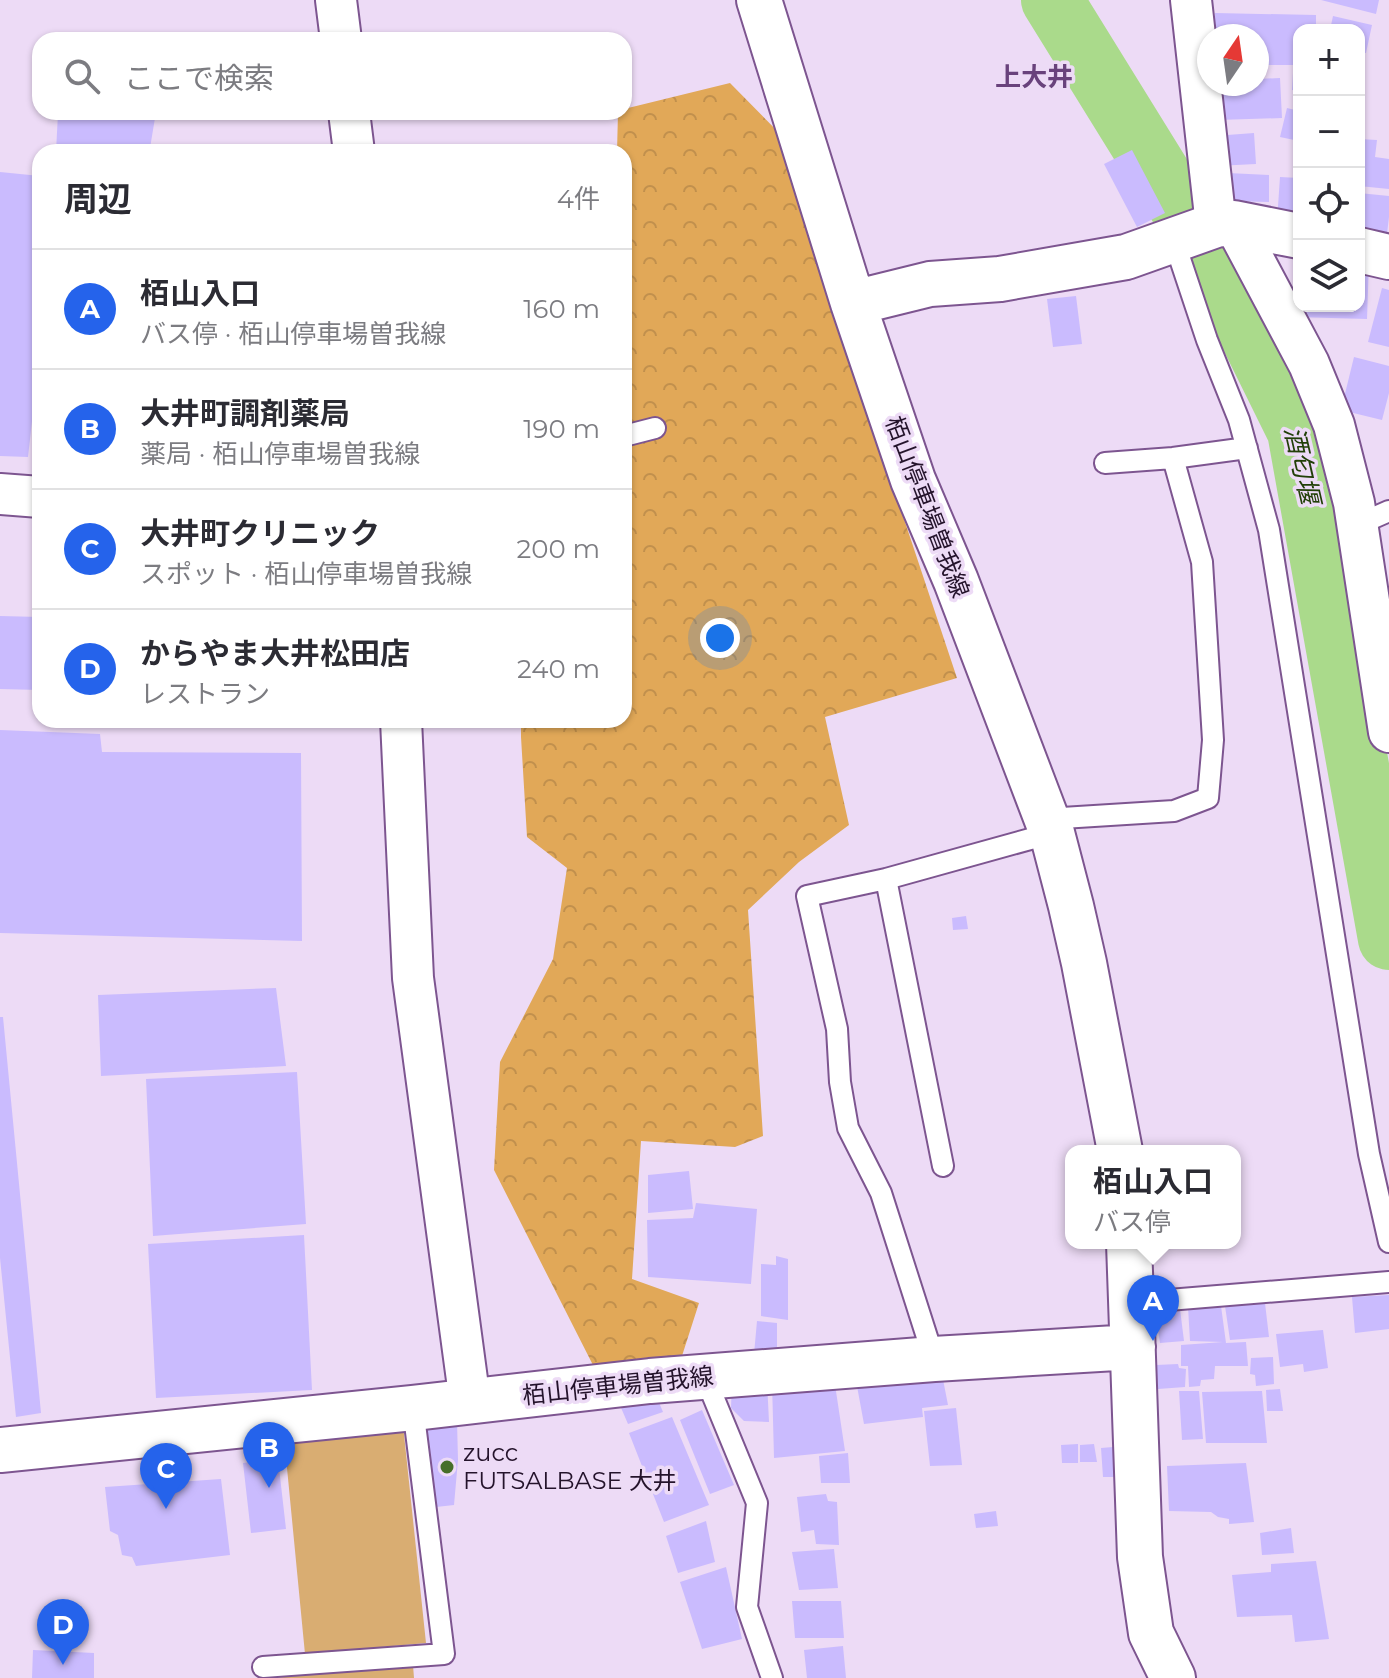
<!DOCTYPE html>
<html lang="ja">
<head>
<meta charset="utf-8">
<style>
  :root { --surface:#fff; --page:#f7f7f7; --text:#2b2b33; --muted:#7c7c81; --line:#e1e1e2; --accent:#2563eb }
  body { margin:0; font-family:Montserrat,"Noto Sans JP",sans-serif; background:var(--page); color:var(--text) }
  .controls { position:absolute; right:24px; top:24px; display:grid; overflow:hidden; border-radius:16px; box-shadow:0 2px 6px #0004 }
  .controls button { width:72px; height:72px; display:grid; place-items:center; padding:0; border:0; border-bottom:2px solid var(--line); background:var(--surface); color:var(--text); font:40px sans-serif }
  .compass { position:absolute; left:1197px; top:24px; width:72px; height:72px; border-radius:50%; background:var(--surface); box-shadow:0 2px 6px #0004; rotate:13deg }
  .you { position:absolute; left:720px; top:638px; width:28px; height:28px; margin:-20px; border:6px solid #fff; border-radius:50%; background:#1a73e8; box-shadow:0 0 0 12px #1a73e833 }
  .badge { display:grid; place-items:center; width:52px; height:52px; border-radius:50%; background:var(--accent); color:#fff; font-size:26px; font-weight:700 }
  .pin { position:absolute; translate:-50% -66px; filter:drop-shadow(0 2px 4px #0008) }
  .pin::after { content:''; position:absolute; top:42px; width:28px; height:24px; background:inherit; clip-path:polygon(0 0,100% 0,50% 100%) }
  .popup { position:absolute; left:1065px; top:1145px; width:176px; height:104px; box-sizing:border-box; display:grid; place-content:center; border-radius:16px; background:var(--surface); filter:drop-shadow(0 2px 6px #0005); font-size:26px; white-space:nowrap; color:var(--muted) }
  .popup b { font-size:30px; color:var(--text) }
  .popup::after { content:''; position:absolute; left:50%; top:100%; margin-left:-16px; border:16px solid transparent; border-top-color:var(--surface) }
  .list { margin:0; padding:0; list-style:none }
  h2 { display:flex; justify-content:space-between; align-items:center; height:104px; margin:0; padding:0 32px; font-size:34px }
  h2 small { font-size:26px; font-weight:400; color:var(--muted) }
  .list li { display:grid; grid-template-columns:52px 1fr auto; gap:24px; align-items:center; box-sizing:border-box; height:120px; padding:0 32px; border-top:2px solid var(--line) }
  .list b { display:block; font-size:30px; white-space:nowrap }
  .list p { margin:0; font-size:26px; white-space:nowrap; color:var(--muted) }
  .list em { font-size:26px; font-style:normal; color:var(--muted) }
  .icon { flex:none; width:44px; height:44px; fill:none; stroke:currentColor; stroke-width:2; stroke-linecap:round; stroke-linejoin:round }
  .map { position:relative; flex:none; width:1389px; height:1678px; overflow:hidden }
  .search { position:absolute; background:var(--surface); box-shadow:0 2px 6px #0004; left:32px; top:32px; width:600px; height:88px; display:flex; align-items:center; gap:20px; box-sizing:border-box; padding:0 28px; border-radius:24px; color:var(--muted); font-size:30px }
  .panel { position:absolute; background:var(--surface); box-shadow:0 2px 6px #0004; left:32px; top:144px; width:600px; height:584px; border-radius:24px }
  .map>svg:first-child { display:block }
</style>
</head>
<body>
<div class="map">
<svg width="1389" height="1678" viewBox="0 0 1389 1678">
  <defs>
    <pattern id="forest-crowns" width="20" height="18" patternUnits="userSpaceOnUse" patternTransform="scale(2)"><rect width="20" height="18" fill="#e1a858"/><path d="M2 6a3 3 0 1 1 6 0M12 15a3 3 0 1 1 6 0" fill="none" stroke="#c1904d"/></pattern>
  </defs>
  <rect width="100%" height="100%" fill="#eddbf6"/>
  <path fill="#d9ad72" d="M403,1425L426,1643L305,1654L284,1437Z
    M413,1665L414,1678H274Z"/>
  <path fill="url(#forest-crowns)" d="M730,83L785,139L866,405L957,678L825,717L849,825L799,862L748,910L763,1136L735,1147L641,1141L632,1279L699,1303L681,1359L596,1371L494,1170L500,1062L553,959L567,868L527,837L521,737V720H624V152H617L618,112H624V109Z"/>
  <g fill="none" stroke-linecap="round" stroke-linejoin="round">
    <path stroke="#aada8b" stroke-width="62" d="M1052,0L1216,265L1298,431L1389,939"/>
  </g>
  <path fill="#cabbfe" d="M1321,0H1379L1376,14Z
    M1215,13L1316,15V30H1299V65H1257V36H1215Z
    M1333,16L1372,25L1366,53L1359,52V30H1330Z
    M1293,73H1299V91L1292,90Z
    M1280,78L1282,118L1218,120L1217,84H1257V79Z
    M1359,82L1365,83L1360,104H1359Z
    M1287,108L1299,111V141L1280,137Z
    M95,112H156L150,148L130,144L129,152H56L58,113Z
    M1254,133L1256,164L1216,166L1214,136Z
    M1359,139L1377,140L1375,157L1389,159V189L1359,186Z
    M1132,150L1165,213L1137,227L1104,164Z
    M0,172L40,176V349L28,457L0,456Z
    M1228,173L1269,175V202L1227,201Z
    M1280,177L1299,178V223L1277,221Z
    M1359,193L1389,196V217L1386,242L1359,238Z
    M1359,261H1369L1367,319L1295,317L1296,271H1299V306H1359Z
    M1382,288L1389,290V347L1368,342Z
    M1076,296L1082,344L1053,347L1047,299Z
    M1354,357L1389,366V393L1382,420L1341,410Z
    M0,616L40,617V690L0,689Z
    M149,720H331V727L149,723Z
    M0,730L100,734L102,752L301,753L302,941L0,933Z
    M966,916L968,929L953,930L952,918Z
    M276,988L286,1066L101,1076L98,995Z
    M0,1017H3L41,1413L16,1417L0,1258Z
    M297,1072L306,1224L153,1236L146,1079Z
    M689,1171L693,1209L648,1213V1175Z
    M696,1203L757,1209L751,1284L648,1277L647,1220L693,1218Z
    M304,1235L312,1390L156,1398L148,1244Z
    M776,1256L788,1259V1320L761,1316V1264L776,1265Z
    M1389,1295V1329L1355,1333L1352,1297Z
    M1265,1303L1269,1337L1230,1340L1225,1306Z
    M1221,1306L1226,1343L1246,1342L1248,1366H1215L1214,1379L1201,1380L1200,1386L1189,1387L1188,1366H1181V1345L1223,1342L1190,1341L1188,1307Z
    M1180,1309L1184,1341L1160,1343L1155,1310Z
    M757,1321L777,1323V1356L754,1354Z
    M1323,1330L1328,1368L1304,1372L1303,1364L1280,1367L1276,1334Z
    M1273,1357L1274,1384L1256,1386L1255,1375L1250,1374L1251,1358Z
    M940,1364L948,1405L922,1408L923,1417L864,1424L854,1370Z
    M1178,1364L1179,1368L1186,1369L1185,1387L1158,1389L1156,1365Z
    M834,1378L845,1451L774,1458L772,1382Z
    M732,1379L767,1381L769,1422L744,1421L731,1408Z
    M650,1381L663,1412L628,1424L616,1396Z
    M1280,1389L1283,1411H1267L1266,1390Z
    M1179,1391H1199L1203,1439L1182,1440Z
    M1262,1391L1267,1443H1206L1202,1392Z
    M956,1408L962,1465L930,1466L924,1411Z
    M702,1410L734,1485L710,1494L680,1420Z
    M672,1417L709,1505L664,1522L629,1433Z
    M457,1421L458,1460L454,1505L436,1507L426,1425Z
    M1078,1444V1463H1062L1061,1445Z
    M1094,1444L1097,1462H1080V1445Z
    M1113,1447L1115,1477H1103L1101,1448Z
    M848,1453L850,1483H821L819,1456Z
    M278,1459L286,1529L251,1533L243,1463Z
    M1246,1463L1254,1522L1229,1524V1519L1218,1517L1211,1512L1169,1511L1167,1466Z
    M221,1479L230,1555L136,1566L132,1557L122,1555L118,1535L110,1531L105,1487Z
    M826,1494L828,1501L837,1502L839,1545L816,1544L814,1530L801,1532L797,1497Z
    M996,1511L998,1526L976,1528L974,1514Z
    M706,1521L715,1562L678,1573L666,1536Z
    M1291,1528L1294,1553L1262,1555L1260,1533Z
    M834,1549L838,1588L799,1590L792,1552Z
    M1316,1561L1329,1639L1295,1642L1292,1615L1237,1617L1232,1575L1271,1572V1564Z
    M726,1567L742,1639L702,1649L680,1582Z
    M792,1601H841L844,1638H795Z
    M843,1646L846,1678H807L804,1650Z
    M33,1650L94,1653V1678H32Z"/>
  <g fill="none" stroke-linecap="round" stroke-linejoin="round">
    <defs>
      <path id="lane" d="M1174,241L1207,340L1239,420L1269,530L1369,1154L1389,1242
        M624,436L655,428
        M1105,463L1173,458L1247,448
        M1357,525L1389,511
        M1046,819L1174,811L1208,798L1213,740L1202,562L1173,458
        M886,879L943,1166
        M1132,1303L1389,1282
        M934,1359L881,1193L848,1128L840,1082L837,1029L807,896L886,879L1052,833
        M705,1377L757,1503L747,1607L772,1678
        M263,1667L444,1654L413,1408"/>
      <path id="street" d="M336,0L341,40
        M1191,0L1216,225
        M349,112L354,152
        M1234,223L1309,364L1334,425L1354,503L1389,732
        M0,494L40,497
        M401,720L413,978L470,1402"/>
      <path id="secondary" d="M759,0L853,303L913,480L956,581L1052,833L1071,906L1084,963L1120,1151
        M1359,250L1389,257
        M853,303L930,284L1000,279L1126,257L1216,225L1234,223L1299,236
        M1129,1243L1140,1557L1151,1633L1173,1678
        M0,1450L413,1408L650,1381L934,1359L1133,1347"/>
    </defs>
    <use href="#lane" stroke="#7d5590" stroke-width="24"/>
    <use href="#street" stroke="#7d5590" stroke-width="44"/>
    <use href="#secondary" stroke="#7d5590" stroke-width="48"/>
    <use href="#lane" stroke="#fff" stroke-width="20"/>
    <use href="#street" stroke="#fff" stroke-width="40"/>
    <use href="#secondary" stroke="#fff" stroke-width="44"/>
  </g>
  <circle fill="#476f2a" stroke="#eddbf6" stroke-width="3" cx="447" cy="1467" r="8"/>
  <g text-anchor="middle" stroke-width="7" stroke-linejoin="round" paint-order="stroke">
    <g font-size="24" fill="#24132b" stroke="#eddbf6">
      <text transform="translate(927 507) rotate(69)" y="8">栢山停車場曽我線</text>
      <text transform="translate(618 1386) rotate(-6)" y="8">栢山停車場曽我線</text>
    </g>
    <g font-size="24" fill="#24132b" stroke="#eddbf6" text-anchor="start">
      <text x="463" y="1461">zucc<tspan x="463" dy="28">FUTSALBASE 大井</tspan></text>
    </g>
    <g font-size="26" font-weight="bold" fill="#69427c" stroke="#eddbf6">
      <text x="1034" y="86">上大井</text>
    </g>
    <g font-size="26" font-style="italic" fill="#224008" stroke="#eddbf6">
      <text transform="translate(1302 465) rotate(77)" y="9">酒匂堰</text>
    </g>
  </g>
</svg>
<div class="controls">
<button>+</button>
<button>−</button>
<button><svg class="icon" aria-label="locate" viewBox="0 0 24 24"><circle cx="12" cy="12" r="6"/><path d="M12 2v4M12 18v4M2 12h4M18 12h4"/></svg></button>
<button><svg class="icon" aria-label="layers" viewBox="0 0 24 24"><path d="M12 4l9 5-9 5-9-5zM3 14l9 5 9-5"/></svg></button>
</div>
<svg class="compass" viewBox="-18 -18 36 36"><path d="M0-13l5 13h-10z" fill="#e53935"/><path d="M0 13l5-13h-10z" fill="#7c7c81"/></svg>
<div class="you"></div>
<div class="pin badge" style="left:1153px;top:1341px">A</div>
<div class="popup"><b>栢山入口</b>バス停</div>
<div class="pin badge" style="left:269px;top:1488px">B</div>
<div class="pin badge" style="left:166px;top:1509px">C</div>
<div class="pin badge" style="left:63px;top:1665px">D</div>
<div class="search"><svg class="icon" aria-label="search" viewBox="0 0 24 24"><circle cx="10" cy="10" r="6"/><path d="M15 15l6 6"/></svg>ここで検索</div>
<section class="panel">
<h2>周辺<small>4件</small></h2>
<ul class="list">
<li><span class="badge">A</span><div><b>栢山入口</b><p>バス停 · 栢山停車場曽我線</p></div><em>160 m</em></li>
<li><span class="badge">B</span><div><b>大井町調剤薬局</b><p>薬局 · 栢山停車場曽我線</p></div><em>190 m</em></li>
<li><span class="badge">C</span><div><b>大井町クリニック</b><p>スポット · 栢山停車場曽我線</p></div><em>200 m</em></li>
<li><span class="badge">D</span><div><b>からやま大井松田店</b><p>レストラン</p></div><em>240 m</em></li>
</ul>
</section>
</div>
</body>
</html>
